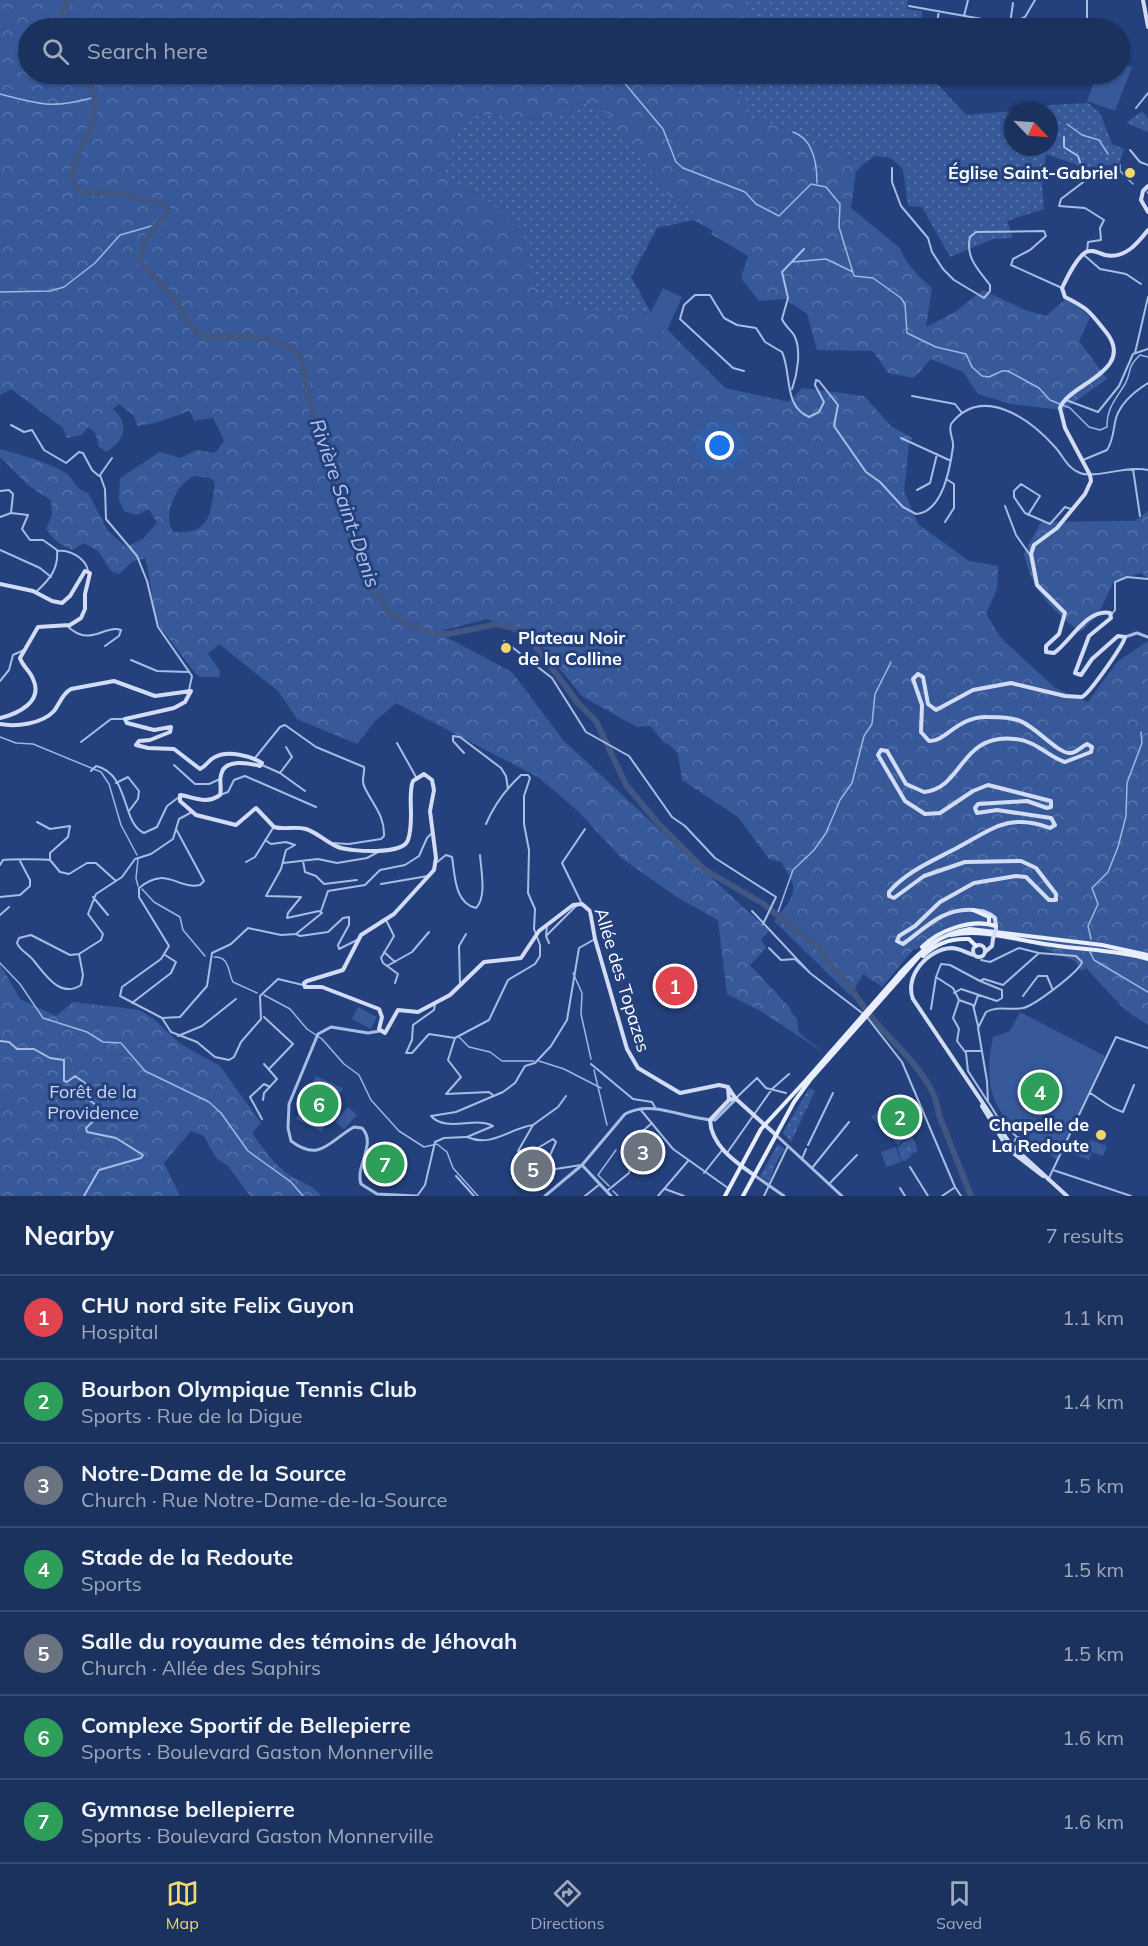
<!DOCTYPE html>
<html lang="en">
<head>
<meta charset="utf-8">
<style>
  :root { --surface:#1b315e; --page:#243964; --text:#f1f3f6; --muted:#a0a9bc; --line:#394c73; --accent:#f0d86c }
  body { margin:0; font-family:Mulish,sans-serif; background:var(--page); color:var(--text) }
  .compass { position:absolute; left:1004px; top:102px; width:54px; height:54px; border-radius:50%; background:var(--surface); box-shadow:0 2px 4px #0004; rotate:115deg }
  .you { position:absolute; left:720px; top:446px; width:21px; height:21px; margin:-15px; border:4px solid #fff; border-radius:50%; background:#1a73e8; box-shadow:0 0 0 9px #1a73e833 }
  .badge { display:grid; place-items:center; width:39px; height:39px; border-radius:50%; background:var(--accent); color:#fff; font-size:20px; font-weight:700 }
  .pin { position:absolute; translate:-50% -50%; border:3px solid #fff; box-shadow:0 2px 6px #0006 }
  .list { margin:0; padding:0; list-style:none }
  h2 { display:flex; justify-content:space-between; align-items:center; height:78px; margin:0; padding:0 24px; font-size:26px }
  h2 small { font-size:20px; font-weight:400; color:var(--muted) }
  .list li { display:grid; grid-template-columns:39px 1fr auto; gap:18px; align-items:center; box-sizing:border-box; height:84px; padding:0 24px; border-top:2px solid var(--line) }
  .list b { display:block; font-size:22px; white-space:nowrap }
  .list p { margin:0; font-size:20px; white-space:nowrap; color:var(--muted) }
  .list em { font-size:20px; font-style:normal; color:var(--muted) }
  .icon { flex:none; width:33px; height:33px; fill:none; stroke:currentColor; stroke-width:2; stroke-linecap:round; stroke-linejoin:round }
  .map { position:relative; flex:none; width:1148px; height:1196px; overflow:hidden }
  .search { position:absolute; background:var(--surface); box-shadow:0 2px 4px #0004; left:18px; right:18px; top:18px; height:66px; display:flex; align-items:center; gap:15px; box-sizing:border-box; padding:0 21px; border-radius:33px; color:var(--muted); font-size:22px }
  .sheet { height:666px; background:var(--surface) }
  nav { display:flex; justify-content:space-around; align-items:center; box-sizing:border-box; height:84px; border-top:2px solid var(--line); background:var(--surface); font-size:16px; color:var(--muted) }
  nav a { display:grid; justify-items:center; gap:3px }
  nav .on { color:var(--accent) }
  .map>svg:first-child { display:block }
</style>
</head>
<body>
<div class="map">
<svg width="1148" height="1196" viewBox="0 0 1148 1196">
  <defs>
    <pattern id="grass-dots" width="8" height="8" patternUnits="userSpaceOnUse" patternTransform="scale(1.5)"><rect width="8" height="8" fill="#37599a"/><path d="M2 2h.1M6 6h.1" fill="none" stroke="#5572a9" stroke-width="1.8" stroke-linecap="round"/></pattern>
    <pattern id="forest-crowns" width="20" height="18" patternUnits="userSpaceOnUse" patternTransform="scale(1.5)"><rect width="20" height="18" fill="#37599a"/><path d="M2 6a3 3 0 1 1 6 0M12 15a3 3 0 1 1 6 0" fill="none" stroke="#5572a9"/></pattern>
  </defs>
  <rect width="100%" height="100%" fill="#24417d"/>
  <path fill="url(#grass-dots)" d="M727,0H908L907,9L922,11L921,28H731Z
    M734,74H841L850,77L857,74H928L966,115L1013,111V147H1049V111H1014L1052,105L1088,103L1100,113L1112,144L1124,149L1119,164L1086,168L1046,154L1042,186L1044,209L1007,221L1013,238L993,239L950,257L922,207L908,206L903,169L891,158L875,156L864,164L795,131L751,118L738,98Z
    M580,102L607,112L624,140L650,169L670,198L693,209L694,220L657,228L631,277L652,314C599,315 586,318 538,291L527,260L523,233L484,197L463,187L444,173L450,138L472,115C500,113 534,125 560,114C567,112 574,106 580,102Z
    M1142,111L1148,119V132L1126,123Z
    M809,1088L815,1091L791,1142L783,1133Z
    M912,1136L918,1151L911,1154V1157L908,1153L900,1157L898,1147Z
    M778,1144L785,1149L777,1160L769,1182L760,1176Z"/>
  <path fill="url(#forest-crowns)" fill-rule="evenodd" d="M0,0H746L749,28H28V74H734L738,98L751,118L795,131L864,164L856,171L851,208L900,248C906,265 919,277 932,288L926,327L955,312L983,290L1025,310L1046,316L1068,297L1090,317L1079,341L1107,379L1063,410L1010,404L978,394L963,372L931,359L914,378L888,373L873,351L817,350L807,314L785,299L759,301L741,278L748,256L711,234L713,231L694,220L693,209L670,198L650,169L624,140L606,112L580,102C574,106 567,112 559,115C532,124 500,113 472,115L450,139L445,173L463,187L484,197L523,233L527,260L538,291C586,318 599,315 652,314L725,388L789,402L802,388L864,396L891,426L912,438L909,444L904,491L918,524L969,561L998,566L997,589L986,614L1001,638L1055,688L1088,702L1117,662L1148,641V1025L1125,1010L1086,968L1081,971L1075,961L1033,944L965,933L913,950L882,987L863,974L851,996L774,921C795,895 801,892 781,862L769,859L738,817L682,780L678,754L669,744L664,743L650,726L637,727L583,697L539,644L487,619L444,630L446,637L512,672L563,740L769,931L761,940L766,948L750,965L791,1009V1012L797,1019L799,1033L823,1052L759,1010L727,994L718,920L675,896L620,857L579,812L538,777L396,703L375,721L357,744L297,719L278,691L219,644L208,654L220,671L219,677H200L195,673L160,627L155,614L146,558L133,561L119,574L111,571L98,551L84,543L72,550C60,545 52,539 46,528L52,516L51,500L29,486L0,457V449C21,455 45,461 64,472C77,480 71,487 88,493L108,531L126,547L143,539L157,523L149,509L137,515L124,511L119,500L120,478L160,452L180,458L197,450L215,453L224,441L213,418L194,421L190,411L155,423L137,426L134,416L119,404L113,409C131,426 124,440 106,452L99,447C96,438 98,431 87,428L82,435L67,438L63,428L11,389L0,395ZM194,476L210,478L215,482C211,513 211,535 173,532C162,513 176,485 194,476Z
    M1148,511V580L1142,573L1114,581L1098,615L1080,632C1050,608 1032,591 1024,553L1041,522L1135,521Z
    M0,964L20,999L56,1016L73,1002L140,1010L155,1020L179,1043L220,1066L261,1123L252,1133C263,1148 274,1165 289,1175C300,1182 314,1186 321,1196H250L228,1166L216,1158L204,1136L191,1131L164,1163L180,1196H0Z"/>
  <path fill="#37599a" d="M1120,63L1132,67L1115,111L1087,101L1097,74H1120Z
    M663,288L682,297L666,332L646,322Z
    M358,1007L377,1017L371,1029L352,1019Z
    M1020,1012L1105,1056L1057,1160C1005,1123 979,1106 993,1037L1010,1031Z
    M316,1076L343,1088L322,1132L296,1119Z
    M883,1106L895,1118L883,1130L871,1117Z
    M348,1107L357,1115L344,1129L335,1122Z
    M898,1121L910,1133L898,1145L886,1132Z
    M1090,1140L1107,1146L1103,1156L1092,1152L1089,1160L1073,1154L1076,1146L1087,1149Z
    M896,1147L899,1157L908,1153L911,1157L903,1162L900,1158L901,1162L886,1167L881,1152Z"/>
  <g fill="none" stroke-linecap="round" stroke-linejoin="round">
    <path stroke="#9cb6e6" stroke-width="1.5" d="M617,74L663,129L676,162L683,168L745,192L756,204L779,216L811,184L826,187L840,204L839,227L854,276L873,278L901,298L905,304L907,333L936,347L966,354L972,367L982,376L989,377L1002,371H1008L1039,388L1050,400L1070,408L1089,427L1100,430L1107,427C1106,409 1116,399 1125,384C1132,372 1126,368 1140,355L1148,357
      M0,94C44,105 51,109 96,97
      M1067,124L1082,135L1099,140L1108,154
      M793,132C813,139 817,162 817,183
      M1120,165V171L1133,184
      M1147,192L1148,193
      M792,262L826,259L853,272
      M0,292L50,291L64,287L95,263L120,235L155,225
      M0,737L16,743L33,744L101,772L109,784L121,825L137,855
      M138,886L136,878L138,859
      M142,889L154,902L180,917L183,930L205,956
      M777,915L793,870L814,850L826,833L840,800L852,783L864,736L872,724L875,694L891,662
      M1091,939L1088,926L1098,904L1092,888L1108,872L1118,847L1126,816L1127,783L1142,743L1141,732
      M1090,952L1094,960L1148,992
      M214,957C230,956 228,973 233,982L257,993
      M0,963L20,984L43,1018L87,1032L103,1042L121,1043L145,1071L209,1102L221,1113L248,1151L291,1182L303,1196
      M573,973L582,993L581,1014L591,1059
      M264,995L290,1009L307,1029L322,1039L344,1064L359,1075L371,1100L399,1131L424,1147L437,1144L447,1152L453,1168L478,1196
      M459,1037L469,1047L490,1052L502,1061H534
      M539,1061L564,1069L601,1088
      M594,1070L607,1125
      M609,1186L598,1175L616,1150
      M613,1191L618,1196"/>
    <path stroke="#415682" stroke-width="6" d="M64,28L60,20L68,0
      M87,74C110,127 77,133 72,180L80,192L117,193L164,204L167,208L166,215C151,229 142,241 140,261L175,300L193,329L206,337L257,336L291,347L301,359L316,427L353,519L369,581L388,612L403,622L431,633L448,634L497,624L524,631L578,703L596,721L626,785L657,822L705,870L762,903L824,952C828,965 835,969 843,978C854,992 863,1007 874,1020C897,1048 935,1077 939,1115L971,1196"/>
    <path stroke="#a8bde5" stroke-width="2" d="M1087,0V27
      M909,6L1010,24L1025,17L1035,0
      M964,16L968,0
      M1010,24L1013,3
      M936,28L939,11
      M975,28L977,18
      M988,28L989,20
      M1136,108L1148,93
      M1064,137V147L1078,156L1086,180L1061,199L1059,206L1085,208L1104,220L1100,228L1101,240L1088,242L1087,252
      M1130,150L1140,162L1148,165
      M892,168V182L901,206L928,238L932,252L943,269L954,280L984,298L990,291V285C979,270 965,258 970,237L976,232L1044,231L1046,236L1030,250L1013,259L1011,265L1062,288
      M1084,255L1100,269L1126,274L1141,284
      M1135,353L1148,297
      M744,371L733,368L680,319L684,305L695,295H710L724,318L737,325L756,328L765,342L782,352C792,374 783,406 809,417L819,412L824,402L815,385L816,380L819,381L838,405L834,426L866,472L880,482L903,507L916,514C943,512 950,468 953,447C954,438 948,433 951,424C982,384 1030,419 1055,447C1064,457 1067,468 1080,473C1094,479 1128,465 1148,470
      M792,389C797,375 802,350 794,335C790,329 785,326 782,319L788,298L782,272L804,249
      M912,396L955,404L962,413
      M1066,400L1098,412L1119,386L1133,354L1148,349
      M11,425L24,432L32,430L44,450L66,463L79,452L83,453L92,470L99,476
      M901,438L949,460
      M112,458L100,475L105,489L106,519L137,556L147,581L158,627L192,676L189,690
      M1083,460L1107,450C1114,439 1113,429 1116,418C1121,402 1135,391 1148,383
      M1133,469L1140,516
      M917,490L930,483L937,454
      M0,491L9,490L13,494L11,513
      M1005,506L1016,535L1030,555
      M11,513L28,515L22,529L30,540H43L57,550C59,569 49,580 36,592
      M1028,515L1040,496L1021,484L1014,491V497L1025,513L1050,524L1065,507L1071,509
      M0,517L11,513
      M945,522L954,508V484L946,479
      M0,550L40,568L51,577
      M57,551C69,549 86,558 88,571
      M1111,615L1115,610V582L1127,577L1148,579
      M66,625C91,649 103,624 121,630L119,636L105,646
      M504,641L552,678L586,732L629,756L672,817L685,826L715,858L776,897L763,924
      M131,660L157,671L189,672
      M0,681L9,670L13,655L24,650
      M81,742L111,719H124
      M397,743L416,777
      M464,753L453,741V736L460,737L501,768L506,776L508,789
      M255,758L280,727L285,725L316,747L364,767C365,774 361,779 364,786C372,804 385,815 384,836L381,839L349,844L331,843
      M174,765L195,784H209L220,779
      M262,765L280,773L305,791
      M91,771L96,766C130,774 121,823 144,833L157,827L167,806L179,797
      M280,773L292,757L286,747
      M116,783L128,777L139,791L138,799L129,811
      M220,795L228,792L234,780L245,776L316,807
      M37,822L50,829L70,826L68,837L50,853V860L60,872L69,874L87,863H96L116,881
      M176,829L204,881L200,885C178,890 166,865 139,888V897L169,946L161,959L122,987L120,996L162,1018L180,1017L207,986L212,953L231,944L248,928L281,935L296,934L300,936L328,932L343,918L349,917V925L338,945L339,949L357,940
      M265,840L271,844L286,842L295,845L286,850L281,869L266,896L301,897L288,913L287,918L319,911L322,913L296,934
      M303,861L305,872L316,876L324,884L357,880
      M246,862L255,857L273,828
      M283,863L318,859L337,863L367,858L378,852
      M436,863L446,855L452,857C455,874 454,903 476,908C487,897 481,870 480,855
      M0,865L3,860C6,859 46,859 50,860
      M381,884L428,876
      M0,897L20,895L30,886V880L20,861
      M93,897L108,915
      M582,904L562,863L585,829
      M321,911L328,891L365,885L380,870L405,865L419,856L427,838L433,832
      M752,911L810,973L866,1016L902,1062L955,1187L961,1196
      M0,915L9,907
      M386,920L394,936L381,958L383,963L398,974L395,983
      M547,926L546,936L549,943
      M546,936L576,906
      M769,948L781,960L795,959L806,969
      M384,952L395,962
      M79,954L83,975L81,985C60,999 45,974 34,961C29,954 20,951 17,943L19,938L31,935L70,955L79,954L101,940L103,934L88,914L96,894L122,877L135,859L151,854L173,839L179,819L192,812
      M981,960L990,962L1019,948L1039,953
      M387,966L412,952L429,932
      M460,984L459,946L466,934
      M954,993L961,989L997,1001L1002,998V990L980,981
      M1023,996L1038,976H1047L1052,988
      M959,1000L953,1018L959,1029L957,1041L966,1053L968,1071L988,1102L987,1081L978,1028L986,1012C998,1005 1010,1011 1023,1008C1034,1006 1080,971 1082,962L1076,956L1039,953L1003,985L984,979L980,981L950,965L941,964L936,977L953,988L959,1000L973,1005L978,1026
      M132,1003L171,973L176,962L165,955
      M435,1004L434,1010L413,1025L412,1040L406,1053H412L429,1034L455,1038L448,1060L461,1077L446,1094L489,1092L493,1095
      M974,1007L978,995
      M931,1009L936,977
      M264,1017L293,1044L269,1069
      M162,1018L171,1032L197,1042L215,1057L229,1060L234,1057L241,1042L261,1019L260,996L278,979L303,985
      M178,1036L202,1026L236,999
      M455,1038L489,1020L508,980L535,964L540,956V945L534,929L535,909L528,893L529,850L524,824V796L530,778L528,775H521C506,789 494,805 486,824
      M0,1041L9,1042L17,1049H34L50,1058L64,1060V1081L67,1082L75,1076L85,1083L84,1096L96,1105L101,1114L86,1128L87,1132L116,1138L143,1155L141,1158L99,1170L84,1196
      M966,1051H981
      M591,1064L633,1099L652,1102L656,1109
      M1090,1093C1102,1100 1109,1108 1123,1112L1134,1085
      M736,1098L757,1078L766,1088L786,1093
      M263,1100L264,1093L277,1079L264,1064
      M989,1103L1000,1121L1017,1137
      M640,1109L673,1149L728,1188
      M262,1119L250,1097L264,1084L270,1087
      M533,1125L558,1107L566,1096
      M808,1145L833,1093
      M1011,1146L1017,1137L1021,1138L1012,1153
      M727,1153L772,1089L789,1074
      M802,1159L806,1149
      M581,1165L543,1171L556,1142L553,1139L531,1152L518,1151L533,1125C510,1128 492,1148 467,1137L493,1126C476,1116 446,1133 431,1116L456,1112L503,1092L515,1083L525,1066L535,1063L551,1046L567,1020L579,948L595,939
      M910,1167L928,1196
      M812,1168L849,1122
      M1053,1170L1131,1196
      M704,1173L723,1149
      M456,1176L474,1196
      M1048,1180L1116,1037L1148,1048
      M829,1184L857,1155
      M900,1188L905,1196
      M665,1189L684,1196
      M607,1191L629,1173L637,1136L652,1123
      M417,1196L425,1185L435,1142L444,1138L466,1137
      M585,1196L600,1184
      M658,1196L688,1161
      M764,1196L788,1146
      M942,1196L954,1188"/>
    <path stroke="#a8bde5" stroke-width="3" d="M1125,637L1137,633L1148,637
      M380,1031L368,1033L331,1027L318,1034L289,1104L288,1128L291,1141C320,1163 329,1141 354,1127L362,1128C377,1144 355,1165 361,1184L377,1194L416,1196
      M776,1135L842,1196
      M582,1165L611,1196
      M754,1175L784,1196
      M545,1196L582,1165L625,1114C654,1099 685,1120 715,1120L736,1099"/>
    <path stroke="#d2ddf5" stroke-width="4" d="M1143,0L1148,27
      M1148,186L1143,191L1141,200L1148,212
      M0,584L33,591L52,601L62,603L70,596L85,571L90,573L85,594V609L81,618L70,625L38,627L20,658C23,667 30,671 33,679C44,702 17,714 0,718
      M125,719L127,723L154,730L171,727L170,732L150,740L139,741L136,745L148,748L174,749L200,769C207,766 208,760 215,757C228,750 251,756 262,763L260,766C249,763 224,758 221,775C219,782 222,788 220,795C206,805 194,797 180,795V801L196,815L236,825L256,808L274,827C284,830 295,826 306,829C318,833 327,843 338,847C352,852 403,855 408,840C415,819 407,795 413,781L424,774L432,780L434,790L430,811L436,858L434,870L394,914L361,935L343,970L307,981L304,983L305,987H322L379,1009L382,1017L379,1029L385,1033L398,1010L418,1012L450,995L484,962L521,958L539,931L573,905L582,904L590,911L595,939L627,1049L638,1068L680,1093L719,1085L728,1087
      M0,724C16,727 42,724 54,711C60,703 62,694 71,689L114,681L155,696L191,691L185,702L174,708L125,719
      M996,928L995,918C989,912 982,911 973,910C942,908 926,928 903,944L897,941L899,936L915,926L940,902L974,883L1016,876L1026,877L1049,900H1056V894L1036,868L1021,861L965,862L924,876L894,898L889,896V892C906,872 932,861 955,849C991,830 1008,812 1050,828L1055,825L1051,818L997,810L977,813L975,808L978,804L1027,801L1047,808L1051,807V801L988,785L973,791L940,813L925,814L905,801L878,755L881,750L887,751L906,784L924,792C964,788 959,733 1015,739C1037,741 1048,757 1065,762L1091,752L1092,747L1087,744C1081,747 1077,752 1071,753C1059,755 1035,726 1020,721C1011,717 998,717 988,717C957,716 946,742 929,741L921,732L922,705L913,679L918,674L923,677L928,704L936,710L973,690L1011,683L1065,696L1082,697C1090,693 1124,644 1125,637L1118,636L1092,659L1081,675L1075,673L1089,636L1111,618L1110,613C1087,608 1070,642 1054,653L1046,652V646L1059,634L1065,613L1037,585L1031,554L1034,545L1057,528L1085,494L1091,481L1090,475L1065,428L1060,408C1068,384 1137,371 1106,332C1089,311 1089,309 1065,297L1062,288C1067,278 1076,258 1086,252C1093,249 1098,253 1105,255C1125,259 1137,244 1148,230
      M973 951a6 6 0 1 1 12 0a6 6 0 1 1-12 0Z
      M985,952L992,946L993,939
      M974,955C966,953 960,948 951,948C928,949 904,976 913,999L1011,1145L1067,1196
      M728,1087L736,1099L776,1135
      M728,1087L729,1100
      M736,1098L729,1100L710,1120C711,1145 734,1161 754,1175
      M982,1106L1008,1149L1043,1176"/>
    <path stroke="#e9eefd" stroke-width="4" d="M973,910L989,917V924
      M951,935C985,928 1018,941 1052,945C1084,950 1116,950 1148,959
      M922,947C939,930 972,918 996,926
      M923,956C936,943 951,938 969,939L976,946
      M900,973C921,951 939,933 970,929L1102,945L1148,955
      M903,975L922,953
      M725,1196L761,1129L808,1078
      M743,1196L794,1102L810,1080"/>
    <path stroke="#d2ddf5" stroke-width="4" d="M993,939L996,929"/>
    <path stroke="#e9eefd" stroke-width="4" d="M808,1078L900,973
      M810,1080L903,975"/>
  </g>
  <g fill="#f0d86c" stroke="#24417d" stroke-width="2">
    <circle cx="1130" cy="173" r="6"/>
    <circle cx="506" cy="648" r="6"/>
    <circle cx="1101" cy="1135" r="6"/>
  </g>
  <g text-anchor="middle" stroke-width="6" stroke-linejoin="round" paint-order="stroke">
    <g font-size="18" font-weight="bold" fill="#fff" stroke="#24417d" text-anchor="end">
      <text x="1118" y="179">Église Saint-Gabriel</text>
      <text x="518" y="644" text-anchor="start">Plateau Noir<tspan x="518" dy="21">de la Colline</tspan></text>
      <text x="1089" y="1131">Chapelle de<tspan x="1089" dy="21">La Redoute</tspan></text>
    </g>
    <g font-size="18" fill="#fff" stroke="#24417d">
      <text transform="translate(622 980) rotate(73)" y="6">Allée des Topazes</text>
    </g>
    <g font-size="18" fill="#cbd9f4" stroke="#24417d">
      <text x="93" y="1098">Forêt de la<tspan x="93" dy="21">Providence</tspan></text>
    </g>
    <g font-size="20" font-style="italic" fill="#b3c7ed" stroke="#24417d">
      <text transform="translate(345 503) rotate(71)" y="7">Rivière Saint-Denis</text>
    </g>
  </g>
</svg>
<svg class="compass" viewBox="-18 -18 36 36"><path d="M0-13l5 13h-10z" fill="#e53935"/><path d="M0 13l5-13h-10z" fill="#a0a9bc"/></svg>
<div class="you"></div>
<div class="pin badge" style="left:675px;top:986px;background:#e0444e">1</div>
<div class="pin badge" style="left:900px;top:1117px;background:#2e9e5b">2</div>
<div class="pin badge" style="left:643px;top:1152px;background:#6b7280">3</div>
<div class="pin badge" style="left:1040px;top:1092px;background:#2e9e5b">4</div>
<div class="pin badge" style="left:533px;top:1169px;background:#6b7280">5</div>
<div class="pin badge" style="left:319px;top:1104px;background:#2e9e5b">6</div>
<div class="pin badge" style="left:385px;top:1164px;background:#2e9e5b">7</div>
<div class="search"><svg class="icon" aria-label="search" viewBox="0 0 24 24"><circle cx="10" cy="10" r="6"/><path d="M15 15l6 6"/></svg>Search here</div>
</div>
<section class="sheet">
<h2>Nearby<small>7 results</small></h2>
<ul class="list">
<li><span class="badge" style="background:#e0444e">1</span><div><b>CHU nord site Felix Guyon</b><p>Hospital</p></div><em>1.1 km</em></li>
<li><span class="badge" style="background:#2e9e5b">2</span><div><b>Bourbon Olympique Tennis Club</b><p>Sports · Rue de la Digue</p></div><em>1.4 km</em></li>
<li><span class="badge" style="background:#6b7280">3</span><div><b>Notre-Dame de la Source</b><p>Church · Rue Notre-Dame-de-la-Source</p></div><em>1.5 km</em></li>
<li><span class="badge" style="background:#2e9e5b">4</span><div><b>Stade de la Redoute</b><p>Sports</p></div><em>1.5 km</em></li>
<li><span class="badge" style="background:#6b7280">5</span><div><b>Salle du royaume des témoins de Jéhovah</b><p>Church · Allée des Saphirs</p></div><em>1.5 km</em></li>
<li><span class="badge" style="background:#2e9e5b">6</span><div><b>Complexe Sportif de Bellepierre</b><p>Sports · Boulevard Gaston Monnerville</p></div><em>1.6 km</em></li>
<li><span class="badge" style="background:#2e9e5b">7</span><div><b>Gymnase bellepierre</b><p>Sports · Boulevard Gaston Monnerville</p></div><em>1.6 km</em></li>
</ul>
</section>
<nav>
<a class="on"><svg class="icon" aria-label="map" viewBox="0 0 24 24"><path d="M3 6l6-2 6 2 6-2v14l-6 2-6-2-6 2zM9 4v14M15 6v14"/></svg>Map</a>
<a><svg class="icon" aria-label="directions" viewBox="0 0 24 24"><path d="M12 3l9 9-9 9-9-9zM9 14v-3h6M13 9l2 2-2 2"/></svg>Directions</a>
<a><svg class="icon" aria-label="saved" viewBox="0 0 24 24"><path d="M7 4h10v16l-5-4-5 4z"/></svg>Saved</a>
</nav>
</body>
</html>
